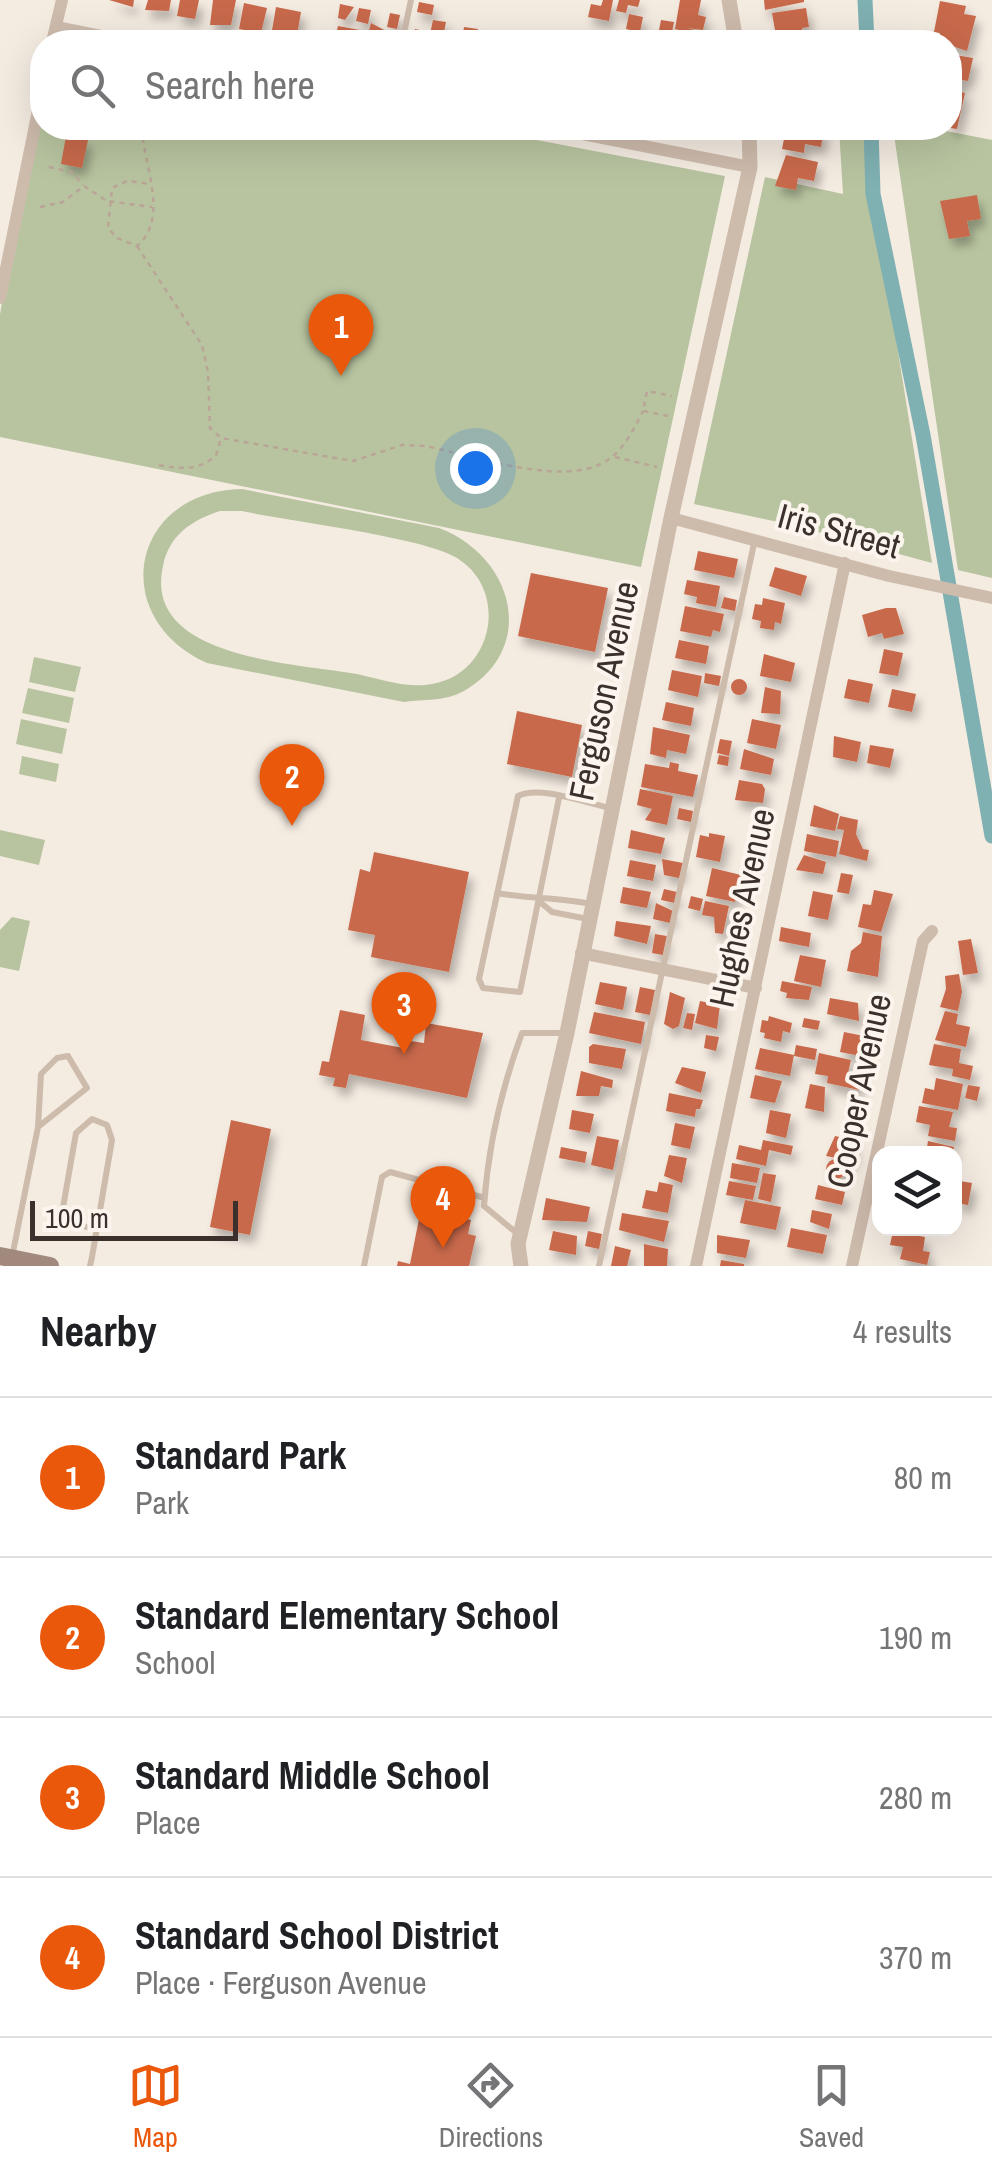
<!DOCTYPE html>
<html lang="en">
<head>
<meta charset="utf-8">
<style>
  :root { --surface:#fff; --page:#f6f6f6; --text:#202124; --muted:#757577; --line:#e0e0e0; --accent:#ea580c }
  body { margin:0; font-family:"Archivo Narrow",sans-serif; background:var(--page); color:var(--text) }
  .controls { position:absolute; right:30px; bottom:30px; display:grid; overflow:hidden; border-radius:20px; box-shadow:0 10px 40px #0002 }
  .controls button { width:90px; height:90px; display:grid; place-items:center; padding:0; border:0; border-bottom:2px solid var(--line); background:var(--surface); color:var(--text); font:50px sans-serif }
  .scale { position:absolute; left:30px; bottom:25px; width:208px; box-sizing:border-box; padding-left:10px; border:5px solid #3b302b; border-top:0; font-size:28px; line-height:35px; white-space:nowrap; color:#3b302b; -webkit-text-stroke:8px #fbf5ee; paint-order:stroke }
  .you { position:absolute; left:475px; top:468px; width:35px; height:35px; margin:-25px; border:8px solid #fff; border-radius:50%; background:#1a73e8; box-shadow:0 0 0 15px #1a73e833 }
  .badge { display:grid; place-items:center; width:65px; height:65px; border-radius:50%; background:var(--accent); color:#fff; font-size:32px; font-weight:700 }
  .pin { position:absolute; translate:-50% -82px; filter:drop-shadow(0 2px 5px #0008) }
  .pin::after { content:''; position:absolute; top:52px; width:35px; height:30px; background:inherit; clip-path:polygon(0 0,100% 0,50% 100%) }
  .list { margin:0; padding:0; list-style:none }
  h2 { display:flex; justify-content:space-between; align-items:center; height:130px; margin:0; padding:0 40px; font-size:42px }
  h2 small { font-size:32px; font-weight:400; color:var(--muted) }
  .list li { display:grid; grid-template-columns:65px 1fr auto; gap:30px; align-items:center; box-sizing:border-box; height:160px; padding:0 40px; border-top:2px solid var(--line) }
  .list b { display:block; font-size:38px; white-space:nowrap }
  .list p { margin:0; font-size:32px; white-space:nowrap; color:var(--muted) }
  .list em { font-size:32px; font-style:normal; color:var(--muted) }
  .icon { flex:none; width:55px; height:55px; fill:none; stroke:currentColor; stroke-width:2; stroke-linecap:round; stroke-linejoin:round }
  .map { position:relative; flex:none; width:992px; height:1266px; overflow:hidden }
  .search { position:absolute; background:var(--surface); box-shadow:0 10px 40px #0002; left:30px; right:30px; top:30px; height:110px; display:flex; align-items:center; gap:25px; box-sizing:border-box; padding:0 35px; border-radius:40px; color:var(--muted); font-size:38px }
  .sheet { height:770px; background:var(--surface) }
  nav { display:flex; justify-content:space-around; align-items:center; box-sizing:border-box; height:140px; border-top:2px solid var(--line); background:var(--surface); font-size:28px; color:var(--muted) }
  nav a { display:grid; justify-items:center; gap:5px }
  nav .on { color:var(--accent) }
  .map>svg:first-child { display:block }
</style>
</head>
<body>
<div class="map">
<svg width="992" height="1266" viewBox="0 0 992 1266">
  <defs>
    <filter id="shadow"><feDropShadow dx="4.5" dy="8" stdDeviation="5" flood-color="#0004"/></filter>
  </defs>
  <rect width="100%" height="100%" fill="#f4ebe1"/>
  <path fill="#b8c4a0" fill-rule="evenodd" d="M42,82V128H474L725,176L641,567L0,437V314Z
    M839,128H862L932,563L792,525L694,504L765,177L843,194Z
    M893,128H931L992,140V578L958,570Z
    M242,489L439,528C513,556 539,647 464,691C444,702 424,699 404,702L207,663C106,617 131,491 242,489ZM220,511H242C288,521 424,537 457,558C510,591 493,674 432,684C408,689 380,679 357,674C297,663 142,659 163,566C169,535 192,520 220,511Z
    M34,657L81,667L75,692L29,682Z
    M28,688L74,698L69,723L22,713Z
    M21,719L67,729L62,754L16,744Z
    M22,756L59,764L56,782L19,774Z
    M0,830L45,840L39,865L0,856Z
    M12,917L30,921L19,971L0,967V930Z"/>
  <g fill="none" stroke-linecap="round" stroke-linejoin="round">
    <path stroke="#7fb0b2" stroke-width="15" d="M865,0L867,42
      M871,128L873,194L923,435L992,836"/>
  </g>
  <path fill="#c8694b" filter="url(#shadow)" d="M109,0H134L133,7Z
    M148,0H171L169,11L145,10Z
    M180,0H199L195,19L177,16Z
    M213,0H236L231,25H210Z
    M603,0H613L609,21L588,17L591,4L601,6Z
    M619,0H640L638,7L628,5L626,13L616,11Z
    M680,0H701L698,15L706,17L703,30L687,28L714,35L715,42H697L695,34L675,29Z
    M764,0H804V2L765,10Z
    M940,1L966,6L964,14L976,16L967,51L940,42V33L934,32Z
    M419,2L434,5L432,15L417,12Z
    M244,3L267,8L261,33L239,29Z
    M340,4L354,7L345,20L338,18Z
    M276,7L301,12L296,41L271,36Z
    M359,8L371,10L368,24L356,21Z
    M806,8L809,27L802,28L804,41L771,42L769,31L775,30L772,13Z
    M390,13L400,15L397,29L387,27Z
    M629,14L643,17L640,32L626,29Z
    M433,20L446,22L443,37L430,34Z
    M661,20L674,22L671,37L658,35Z
    M371,23L390,33L388,42H366Z
    M338,26L360,30L358,42H334Z
    M464,27L478,29L475,42L462,40Z
    M415,29L424,31L423,38L435,42H413Z
    M496,30L510,33L508,42H494Z
    M950,54L973,58L968,81L962,80L960,89L950,87Z
    M950,89L965,93L957,129L950,128Z
    M795,128H824L821,147L805,144L804,153L782,149L785,134L794,136Z
    M66,136L88,140L82,168L61,164Z
    M786,155L818,162L814,181L798,178L796,190L775,186Z
    M977,195L981,219L967,221L970,236L949,239L940,201Z
    M698,551L738,559L734,578L694,570Z
    M775,567L807,576L801,596L769,586Z
    M531,573L608,588L595,652L518,636Z
    M687,580L720,586L716,607L696,603L697,597L684,594Z
    M724,597L737,600L735,611L721,608Z
    M763,598L785,603L781,624L775,622L774,630L760,628L761,621L752,619L755,604L762,605Z
    M685,606L724,614L720,632L713,630L711,637L680,631Z
    M886,608H896L904,634L884,639L882,633L868,637L862,615Z
    M679,640L709,646L706,664L675,658Z
    M884,649L903,653L898,676L879,673Z
    M764,654L795,663L791,682L760,676Z
    M672,670L702,676L698,697L668,690Z
    M705,673L721,676L719,686L704,683Z
    M731 687a8 8 0 1 1 16 0a8 8 0 1 1-16 0Z
    M848,679L873,684L869,703L844,698Z
    M765,687L781,691L780,714L761,713Z
    M892,689L916,694L912,712L888,707Z
    M666,702L694,708L691,726L662,720Z
    M517,711L582,725L572,777L507,764Z
    M752,719L781,725L776,749L747,743Z
    M653,727L690,735L686,754L667,750L666,758L650,754Z
    M834,736L861,742L857,762L833,757Z
    M720,739L732,741L729,756L717,753Z
    M870,745L894,749L890,768L867,763Z
    M744,749L774,759L771,775L740,769Z
    M719,755L729,757L728,766L717,764Z
    M670,762L679,764L678,771L698,775L693,797L641,787L645,764L669,768Z
    M739,780L762,784L765,789L763,803L735,800Z
    M640,789L673,796L667,825L645,820L652,809L637,805Z
    M814,805L839,814L835,831L810,826Z
    M679,808L693,811L691,822L677,819Z
    M840,816L858,820L856,834L863,849L869,850L867,861L839,854L844,830L837,829Z
    M631,830L665,838L661,854L628,848Z
    M709,833L725,836L720,862L696,857L700,835L709,837Z
    M807,834L839,841L836,857L804,851Z
    M374,852L469,872L449,972L371,957L375,935L348,930L360,869L370,872Z
    M804,855L826,862L823,874L796,870Z
    M662,859L683,863L679,878L664,875Z
    M630,860L656,865L653,881L627,876Z
    M712,868L741,875L735,902L706,896Z
    M841,873L853,875L849,894L837,892Z
    M623,887L651,892L647,908L620,903Z
    M664,889L677,892L675,903L661,900Z
    M874,890L893,894L881,932L858,927L863,904L871,905Z
    M813,891L833,895L828,920L808,916Z
    M691,896L703,899L700,911L688,908Z
    M705,901L729,906L723,934L715,933L714,917L702,915Z
    M656,903L673,911L670,923L653,919Z
    M616,921L651,926L647,944L614,936Z
    M781,927L811,933L809,947L779,941Z
    M863,932L882,936L878,977L847,971L851,951L861,943Z
    M655,934L667,936L663,955L652,953Z
    M971,939L978,973L963,975L958,941Z
    M800,955L826,960L821,987L794,981Z
    M959,974L962,992L958,1011L940,1007L946,989L945,976Z
    M782,981L812,987L809,1000L786,998L787,993L780,991Z
    M600,982L627,987L623,1010L595,1004Z
    M640,987L655,990L650,1015L635,1012Z
    M670,992L685,998L679,1026L673,1029L664,1024Z
    M830,998L858,1003L859,1021L827,1014Z
    M700,1001L720,1005L717,1029L695,1023Z
    M340,1010L365,1015L361,1040L403,1048L404,1040L424,1043L426,1023L483,1033L467,1098L349,1074L346,1088L333,1086L335,1078L319,1075L322,1061L329,1062Z
    M945,1011L958,1014L956,1024L970,1027L966,1047L935,1040Z
    M594,1012L645,1022L641,1044L589,1033Z
    M687,1013L695,1014L692,1030L683,1028Z
    M769,1016L792,1023L790,1033L783,1031L781,1042L764,1038L765,1033L760,1032L762,1020L768,1021Z
    M804,1018L820,1021L818,1030L802,1027Z
    M844,1032L864,1036L861,1056L840,1052Z
    M706,1035L719,1037L716,1051L704,1048Z
    M593,1044L626,1049L622,1069L589,1063V1047Z
    M934,1044L961,1049L959,1063L973,1066L970,1080L952,1076L953,1069L929,1065Z
    M796,1045L817,1049L815,1060L794,1056Z
    M760,1048L794,1055L790,1076L755,1069Z
    M819,1053L851,1060L848,1073L861,1076L859,1090L827,1083L828,1076L815,1074Z
    M682,1067L706,1072L701,1093L675,1083Z
    M581,1071L613,1080L612,1088L601,1086L599,1096H576Z
    M755,1075L782,1081L775,1103L750,1098Z
    M936,1078L963,1084L958,1110L922,1103L925,1088L934,1090Z
    M810,1084L825,1087L824,1112L805,1108Z
    M968,1085L980,1087L977,1101L965,1098Z
    M669,1093L703,1100L700,1109H696L695,1117L666,1111Z
    M919,1106L953,1112L949,1127L957,1128L955,1141L928,1136L930,1125L916,1122Z
    M572,1110L594,1114L590,1133L569,1129Z
    M770,1110L791,1114L786,1138L766,1133Z
    M231,1120L271,1129L250,1235L210,1227Z
    M675,1123L695,1127L690,1149L671,1145Z
    M597,1136L619,1140L613,1170L591,1165Z
    M835,1136L853,1140V1161L826,1156Z
    M763,1140L793,1146L791,1155L769,1150L766,1166L736,1159L739,1145L761,1150Z
    M928,1141L954,1147L953,1154H926Z
    M561,1147L587,1152L585,1163L559,1158Z
    M669,1155L687,1158L682,1183L664,1176Z
    M826 1169a10 10 0 1 1 20 0a10 10 0 1 1-20 0Z
    M732,1163L760,1168L757,1183L730,1178Z
    M763,1173L776,1175L771,1202L758,1199Z
    M729,1181L756,1186L753,1200L726,1195Z
    M960,1181L972,1183L968,1205L956,1203Z
    M659,1182L673,1185L668,1213L642,1208L646,1190L657,1192Z
    M818,1185L845,1192L842,1205L815,1199Z
    M546,1198L590,1207L587,1222L542,1220Z
    M745,1200L781,1207L776,1230L740,1223Z
    M812,1210L832,1214L829,1229L810,1222Z
    M622,1213L669,1221L664,1242L619,1230Z
    M450,1215L471,1220L468,1234L476,1236L469,1266H397L398,1261L410,1264L419,1219L448,1225Z
    M791,1228L827,1235L823,1254L787,1247Z
    M553,1231L577,1236L576,1255L549,1250Z
    M588,1231L602,1234L599,1249L585,1246Z
    M893,1231L925,1237L923,1251L930,1252L927,1265L900,1259L903,1247L890,1245Z
    M717,1235L750,1240L746,1258L717,1253Z
    M644,1244L668,1249L667,1266H644Z
    M615,1246L631,1250L627,1266H611Z
    M721,1260L744,1264V1266H720Z"/>
  <g fill="none" stroke-linecap="round" stroke-linejoin="round">
    <path stroke="#b9a596" stroke-width="2.5" stroke-dasharray="5 5" stroke-linecap="butt" d="M142,128C143,164 170,218 137,246L117,238L108,228L112,188L127,181L151,184
      M49,167L72,172L83,185
      M40,207L63,202L84,186L107,201L152,207
      M137,246L202,345L208,372L210,428L221,438L353,461L402,445L425,446C474,455 572,492 613,456C626,445 635,427 643,411
      M668,416L643,411L647,391L672,396
      M615,457L657,467
      M159,465C180,469 200,471 216,455L221,439"/>
    <path stroke="#cdbbac" stroke-width="6" d="M402,42L411,0
      M559,798L520,992L483,988L479,979L518,796C539,785 586,803 610,808
      M497,893C529,899 559,897 591,904
      M540,902L552,912L588,919
      M519,1235L484,1206C488,1148 502,1087 522,1033H566
      M12,1257L38,1127L87,1088L68,1056L57,1058L41,1074L38,1127
      M90,1266L92,1257L112,1140L107,1125L92,1119L76,1133L61,1219L96,1230
      M364,1266L382,1177L390,1172L485,1198
      M599,1266L755,539"/>
    <path stroke="#cdbbac" stroke-width="12" d="M56,27L131,42
      M52,42L62,0
      M552,128L750,167
      M0,298L42,91
      M671,518L889,576L992,598
      M581,953L756,988
      M696,1266L845,563
      M852,1266L923,941L932,931"/>
    <path stroke="#cdbbac" stroke-width="15" d="M729,0L736,42
      M521,1266L518,1244L567,1033L671,518L750,167L749,128"/>
    <path stroke="#a18a7d" stroke-width="18" d="M0,1256L50,1266"/>
  </g>
  <g text-anchor="middle" stroke-width="8" stroke-linejoin="round" paint-order="stroke">
    <g font-size="35" fill="#3b302b" stroke="#fbf5ee">
      <text transform="translate(839 531) rotate(15)" y="12">Iris Street</text>
      <text transform="translate(604 691) rotate(-78)" y="12">Ferguson Avenue</text>
      <text transform="translate(742 908) rotate(-78)" y="12">Hughes Avenue</text>
      <text transform="translate(859 1091) rotate(-78)" y="12">Cooper Avenue</text>
    </g>
  </g>
</svg>
<div class="controls">
<button><svg class="icon" aria-label="layers" viewBox="0 0 24 24"><path d="M12 4l9 5-9 5-9-5zM3 14l9 5 9-5"/></svg></button>
</div>
<div class="scale">100 m</div>
<div class="you"></div>
<div class="pin badge" style="left:341px;top:376px">1</div>
<div class="pin badge" style="left:292px;top:826px">2</div>
<div class="pin badge" style="left:404px;top:1054px">3</div>
<div class="pin badge" style="left:443px;top:1248px">4</div>
<div class="search"><svg class="icon" aria-label="search" viewBox="0 0 24 24"><circle cx="10" cy="10" r="6"/><path d="M15 15l6 6"/></svg>Search here</div>
</div>
<section class="sheet">
<h2>Nearby<small>4 results</small></h2>
<ul class="list">
<li><span class="badge">1</span><div><b>Standard Park</b><p>Park</p></div><em>80 m</em></li>
<li><span class="badge">2</span><div><b>Standard Elementary School</b><p>School</p></div><em>190 m</em></li>
<li><span class="badge">3</span><div><b>Standard Middle School</b><p>Place</p></div><em>280 m</em></li>
<li><span class="badge">4</span><div><b>Standard School District</b><p>Place · Ferguson Avenue</p></div><em>370 m</em></li>
</ul>
</section>
<nav>
<a class="on"><svg class="icon" aria-label="map" viewBox="0 0 24 24"><path d="M3 6l6-2 6 2 6-2v14l-6 2-6-2-6 2zM9 4v14M15 6v14"/></svg>Map</a>
<a><svg class="icon" aria-label="directions" viewBox="0 0 24 24"><path d="M12 3l9 9-9 9-9-9zM9 14v-3h6M13 9l2 2-2 2"/></svg>Directions</a>
<a><svg class="icon" aria-label="saved" viewBox="0 0 24 24"><path d="M7 4h10v16l-5-4-5 4z"/></svg>Saved</a>
</nav>
</body>
</html>
